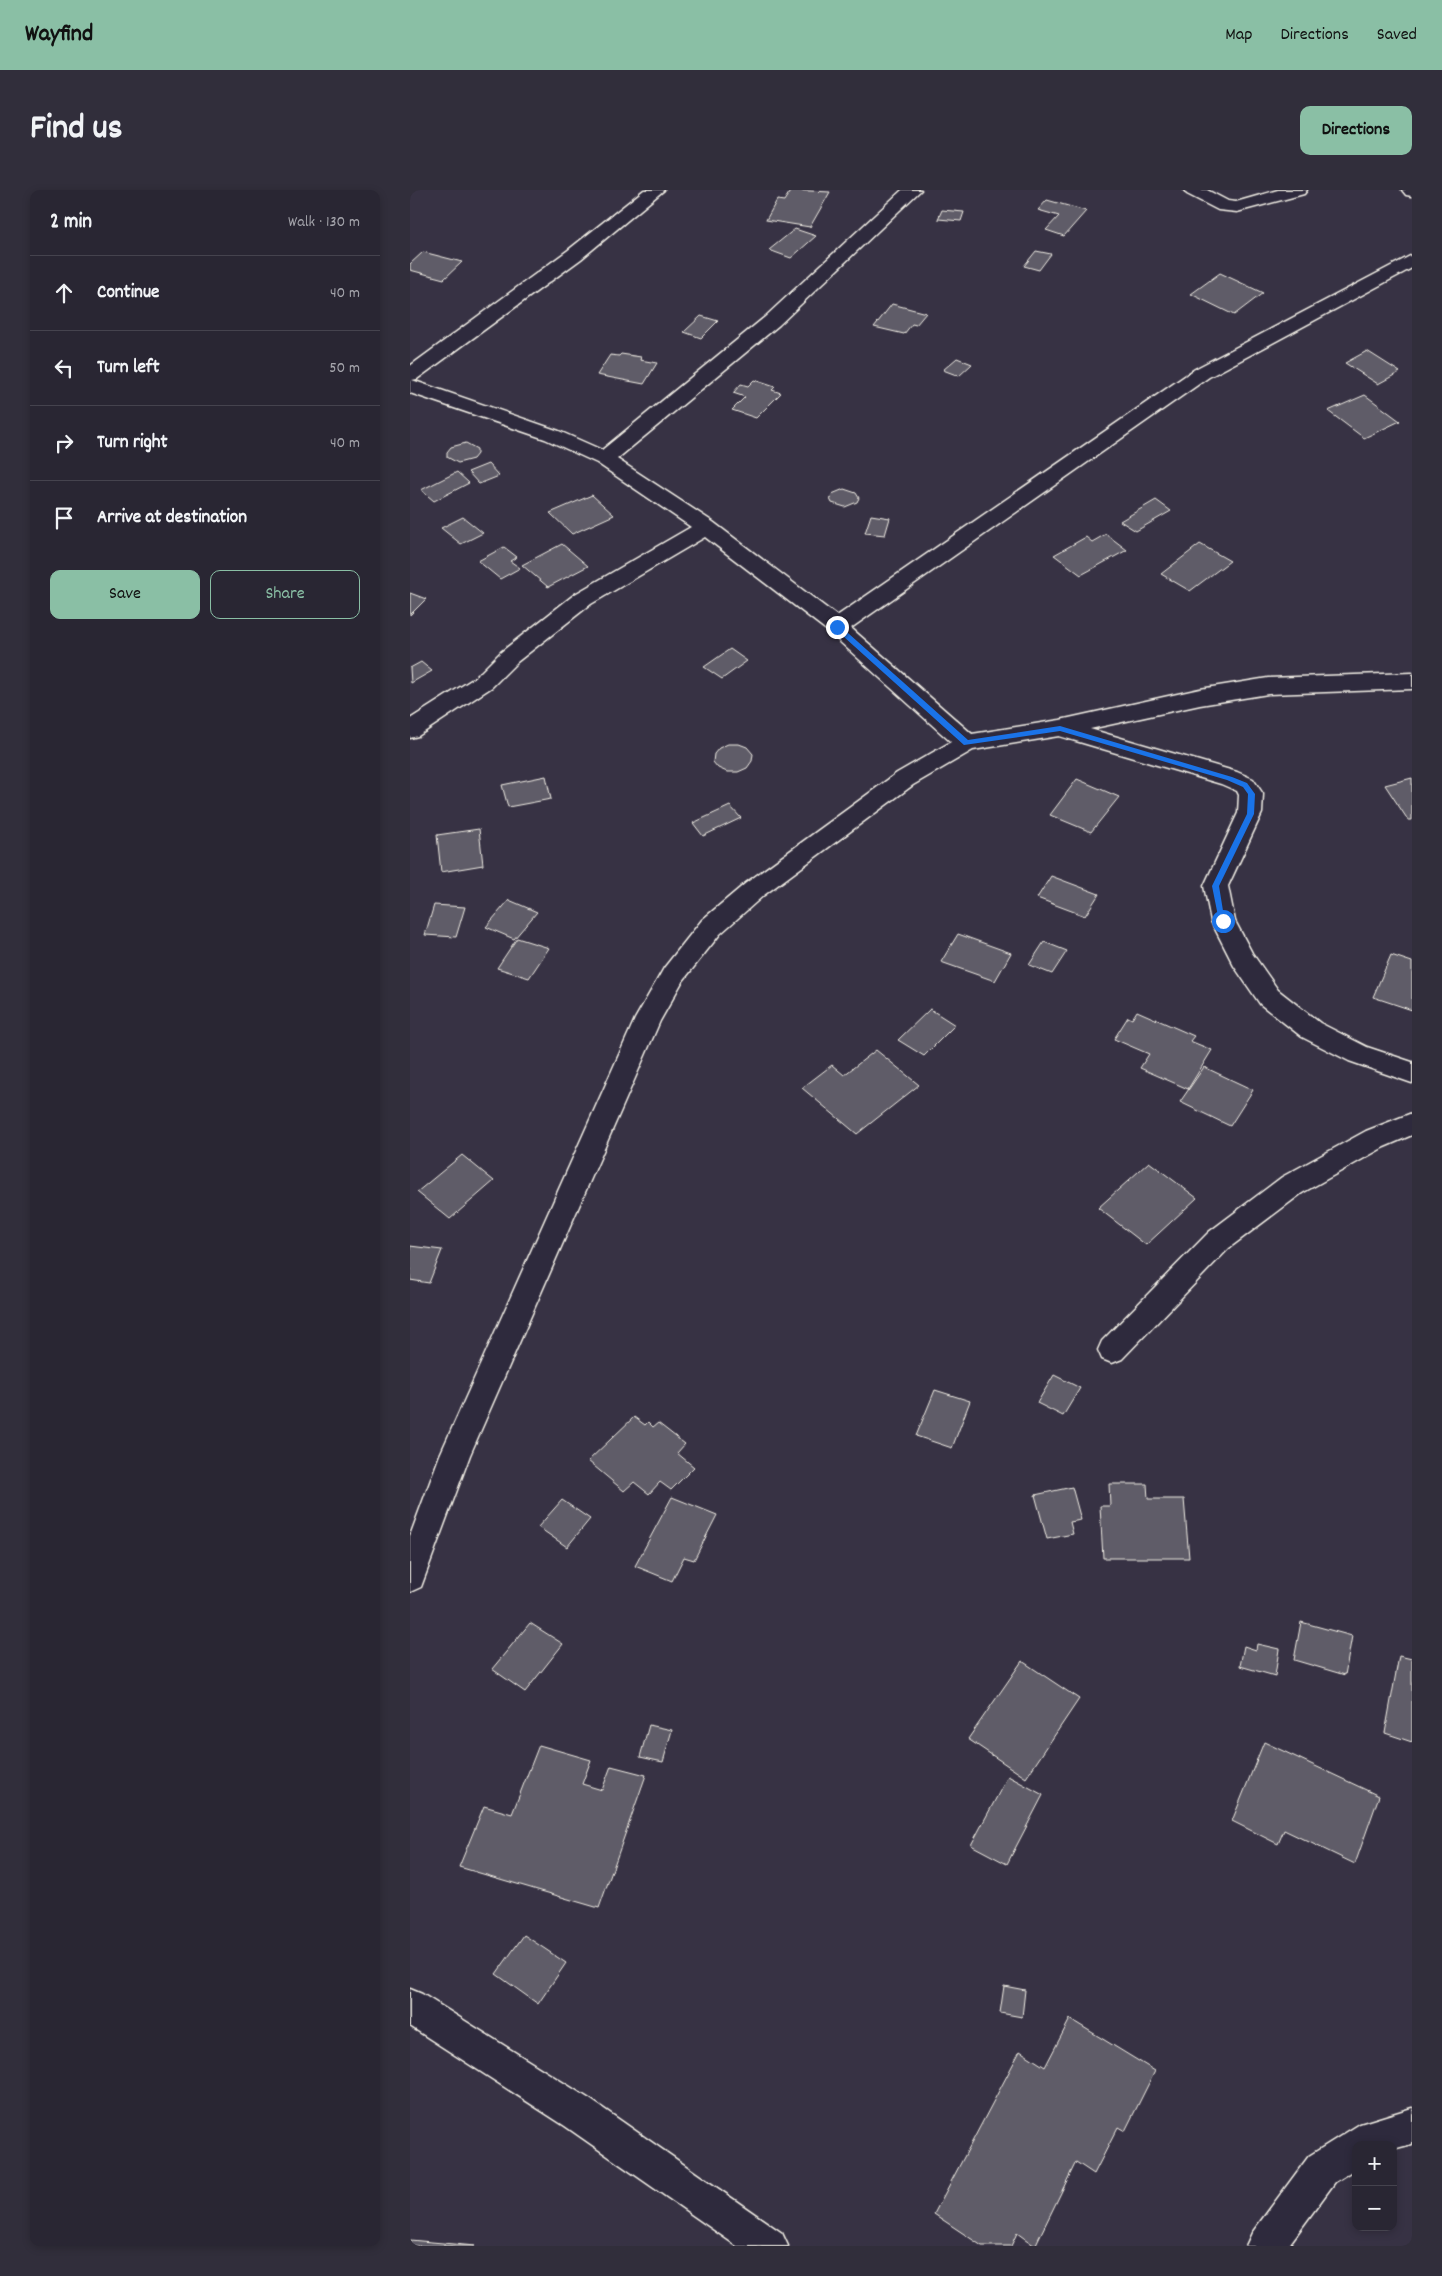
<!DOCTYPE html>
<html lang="en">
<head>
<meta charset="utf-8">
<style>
  :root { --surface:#292633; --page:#312e3b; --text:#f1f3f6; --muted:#a5a5ac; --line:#45434e; --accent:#8abfa5 }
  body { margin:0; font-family:Dekko,sans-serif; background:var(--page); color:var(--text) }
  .controls { position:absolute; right:15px; bottom:15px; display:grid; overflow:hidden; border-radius:10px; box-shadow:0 2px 8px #0003 }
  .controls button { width:45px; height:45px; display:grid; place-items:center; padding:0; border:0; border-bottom:1px solid var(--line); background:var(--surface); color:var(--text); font:25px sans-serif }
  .stop { position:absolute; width:15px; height:15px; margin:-11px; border:4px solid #1a73e8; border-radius:50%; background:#fff }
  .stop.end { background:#1a73e8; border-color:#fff; box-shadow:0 1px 5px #0008 }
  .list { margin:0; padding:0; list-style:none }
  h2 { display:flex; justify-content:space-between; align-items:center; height:65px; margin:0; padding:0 20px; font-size:21px }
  h2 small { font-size:16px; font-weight:400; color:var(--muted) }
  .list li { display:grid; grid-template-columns:32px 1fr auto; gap:15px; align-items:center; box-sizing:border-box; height:75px; padding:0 20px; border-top:1px solid var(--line) }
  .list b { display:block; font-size:19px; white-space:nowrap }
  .list em { font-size:16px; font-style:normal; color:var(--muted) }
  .actions { display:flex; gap:10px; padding:15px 20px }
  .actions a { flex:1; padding:11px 0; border:1px solid var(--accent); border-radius:10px; text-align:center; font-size:18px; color:var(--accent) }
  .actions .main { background:var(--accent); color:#111 }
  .icon { flex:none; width:28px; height:28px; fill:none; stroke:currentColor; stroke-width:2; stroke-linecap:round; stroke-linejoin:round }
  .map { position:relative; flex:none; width:1002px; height:2056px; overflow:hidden; border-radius:10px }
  header { display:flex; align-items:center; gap:30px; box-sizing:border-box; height:70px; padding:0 25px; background:var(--accent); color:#111 }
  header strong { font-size:24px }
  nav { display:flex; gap:28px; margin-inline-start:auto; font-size:18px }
  .intro { display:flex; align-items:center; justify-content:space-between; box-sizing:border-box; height:120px; padding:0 30px }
  h1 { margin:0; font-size:35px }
  .button { padding:12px 22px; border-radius:10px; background:var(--accent); color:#111; font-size:18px; font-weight:700 }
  main { display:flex; gap:30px; padding:0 30px }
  aside { flex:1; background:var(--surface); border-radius:10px; box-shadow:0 2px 8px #0003 }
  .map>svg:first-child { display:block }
</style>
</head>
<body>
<header>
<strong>Wayfind</strong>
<nav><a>Map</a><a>Directions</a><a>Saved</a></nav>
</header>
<div class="intro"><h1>Find us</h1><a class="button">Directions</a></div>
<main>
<aside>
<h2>2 min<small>Walk · 130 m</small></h2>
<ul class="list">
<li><svg class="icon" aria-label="ahead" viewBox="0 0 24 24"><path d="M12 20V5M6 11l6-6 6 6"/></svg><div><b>Continue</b></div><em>40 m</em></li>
<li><svg class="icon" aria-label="left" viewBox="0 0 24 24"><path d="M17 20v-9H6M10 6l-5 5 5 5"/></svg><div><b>Turn left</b></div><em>50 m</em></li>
<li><svg class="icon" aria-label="right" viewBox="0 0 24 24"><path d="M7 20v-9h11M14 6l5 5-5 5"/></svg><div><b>Turn right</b></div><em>40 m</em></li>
<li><svg class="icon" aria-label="arrive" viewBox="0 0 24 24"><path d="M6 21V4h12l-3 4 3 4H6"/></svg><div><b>Arrive at destination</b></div></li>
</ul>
<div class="actions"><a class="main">Save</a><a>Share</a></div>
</aside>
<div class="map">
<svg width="1002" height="2056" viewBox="0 0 1002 2056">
  <rect width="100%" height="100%" fill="#373244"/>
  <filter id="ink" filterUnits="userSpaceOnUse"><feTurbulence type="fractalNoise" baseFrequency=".02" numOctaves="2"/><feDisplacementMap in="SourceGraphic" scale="10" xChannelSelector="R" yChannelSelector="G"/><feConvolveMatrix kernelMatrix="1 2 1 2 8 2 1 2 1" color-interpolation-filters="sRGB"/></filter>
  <g filter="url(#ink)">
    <path fill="#5f5c67" stroke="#f4f1e8" d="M381,0L420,2L400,37L356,30L367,10L374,11Z
      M637,10L676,21L654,46L636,40L649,26L628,20Z
      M532,20L554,22L551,31L528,29Z
      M385,39L406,46L381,68L359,60Z
      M626,61L641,64L629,80L614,76Z
      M13,62L52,72L34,89L0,80V74Z
      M810,83L853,103L824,125L781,104Z
      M482,114L516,123L506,135L502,134L494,144L464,137Z
      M291,126L308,131L291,148L274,142Z
      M957,161L990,182L968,194L935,173Z
      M211,164L231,167L230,170L247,173L234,194L187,185L200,165L209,166Z
      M547,168L562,174L549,186L533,180Z
      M344,190L365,197L362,200L371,203L346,228L322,220L335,207L323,203L331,194L338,196Z
      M955,205L990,231L954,248L918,221Z
      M56,253L67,259V264L63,269L48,273L37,267V262L41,257Z
      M78,274L89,286L69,294L58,282Z
      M47,282L59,293L24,311L11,300Z
      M434,299L446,303L449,308L447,312L435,317L422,313L420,309L422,304Z
      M182,305L204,325L162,344L140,323Z
      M746,310L761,321L726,341L710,331Z
      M461,325L480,328L475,345L455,343Z
      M53,327L73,343L51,354L31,338Z
      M696,344L717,360L671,385L644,365L676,347L682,352Z
      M152,354L178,376L138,397L112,375Z
      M790,354L820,371L780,401L751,384Z
      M94,357L107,367L100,371L110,378L90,389L68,371Z
      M0,403L16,409L0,425Z
      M320,459L337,471L312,489L294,477Z
      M11,472L22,481L1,493L0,478Z
      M318,554H329L337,557L343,564L342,571L337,578L328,582H317L308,578L303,572L304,564L309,558Z
      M136,586L141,609L98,617L92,595Z
      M1002,588V630H998L975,595Z
      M667,589L709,607L681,642L640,625Z
      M320,616L331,628L293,646L283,633Z
      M69,639L73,675L31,682L27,645Z
      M641,686L689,704L675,726L627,708Z
      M99,710L127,722L104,749L76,737Z
      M24,715L55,717L46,747L15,745Z
      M548,744L601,763L585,791L531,772Z
      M107,748L139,758L119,788L87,778Z
      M634,752L657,761L642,784L619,775Z
      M981,765L1002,772V820L963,807Z
      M520,819L545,835L514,866L488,850Z
      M727,821L784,846L780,851L802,860L778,899L730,878L739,864L704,849L718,827L722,829Z
      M466,860L509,895L447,944L392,898L422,875L434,885Z
      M794,877L843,900L820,936L770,912Z
      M52,965L84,991L40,1029L7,1002Z
      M739,972L787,1008L736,1055L688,1018Z
      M0,1056L32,1060L19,1093L0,1090Z
      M644,1185L670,1198L653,1226L627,1213Z
      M525,1200L560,1211L542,1258L506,1246Z
      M224,1227L235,1235L238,1232L243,1237L248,1233L275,1254L267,1263L284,1277L261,1300L250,1292L239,1304L224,1292L214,1301L178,1271Z
      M699,1294H737L738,1309H774L779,1368H693L690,1316H700Z
      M662,1297L671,1330L660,1332L663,1344L637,1349L625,1305Z
      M262,1307L307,1325L284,1370L274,1367L262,1391L225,1376Z
      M152,1310L180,1329L157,1357L128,1337Z
      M891,1432L942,1446L935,1485L884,1470Z
      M120,1433L153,1454L115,1502L82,1479Z
      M847,1454L869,1459L865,1486L830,1476L834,1456L846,1460Z
      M989,1466L1002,1469V1552L975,1543Z
      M612,1471L669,1509L616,1588L558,1549Z
      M239,1535L262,1540L253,1572L230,1567Z
      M854,1552L969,1606L945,1674L874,1640L868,1654L822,1631Z
      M129,1555L181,1570L172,1594L192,1600L201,1576L236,1585L189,1718L49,1677L74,1616L102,1624Z
      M598,1586L633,1605L597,1674L561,1655Z
      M114,1745L156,1773L128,1814L86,1784Z
      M594,1796L615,1800L612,1827L590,1823Z
      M660,1829L745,1881L715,1941L708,1937L684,1984L666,1972L625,2056L607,2043L601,2056H572L524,2024L610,1861L635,1877Z
      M0,2050L65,2056H0Z"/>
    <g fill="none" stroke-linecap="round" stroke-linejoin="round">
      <defs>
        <path id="street" d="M234,0H254L171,69L7,189L2,190L149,241L192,260L355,127L492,0H511L369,135L207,269L303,332L427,426L785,179L1002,65V78L799,187L441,438L562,544L650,530L790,499L858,488L1002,483V499L858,504L790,515L680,539L827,582L843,589L853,604L852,623L818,696L825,731L842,763L868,800L910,833L957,857L1002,872V893L939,871L892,847L850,814L824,776L801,731L794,696L828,623L829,605L827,601L811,594L649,546L563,560L503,595L354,705L310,744L272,792L250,831L60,1265L11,1397L0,1402V1346L30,1265L225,829L254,778L292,730L336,693L487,583L541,552L419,442L295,347L181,414L107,472L82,497L8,546L0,548V529L66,487L91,462L165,404L281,337L187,273L135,249L0,203V176L157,61Z
          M774,0H797L818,11L826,12L868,0H897L894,4L827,22L808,20L777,4Z
          M992,0H1002V6L996,5Z
          M1002,923V945L974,957L892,1003L819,1058L712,1169L702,1173L692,1169L688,1160L692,1151L799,1042L872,987L956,941Z
          M0,1799L12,1804L181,1910L372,2043L378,2056H327L155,1936L0,1836Z
          M1002,1918V1954L983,1959V1955H946V1979L925,1992L878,2056H836L842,2043L899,1966L950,1934Z"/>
      </defs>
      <use href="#street" stroke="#f4f1e8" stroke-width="3"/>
      <use href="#street" fill="#2f2a3d" fill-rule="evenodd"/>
    </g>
  </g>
  <path fill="#1a73e8" d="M424,435H429L558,550L650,536L822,587L837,593L845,604L844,624L809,696L815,733L809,731L802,696L837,624L838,604L833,597L817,590L650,541L554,555L424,438Z"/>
</svg>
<div class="controls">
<button>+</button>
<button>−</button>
</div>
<div class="stop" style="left:813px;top:731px"></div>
<div class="stop end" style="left:427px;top:437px"></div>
</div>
</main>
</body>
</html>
